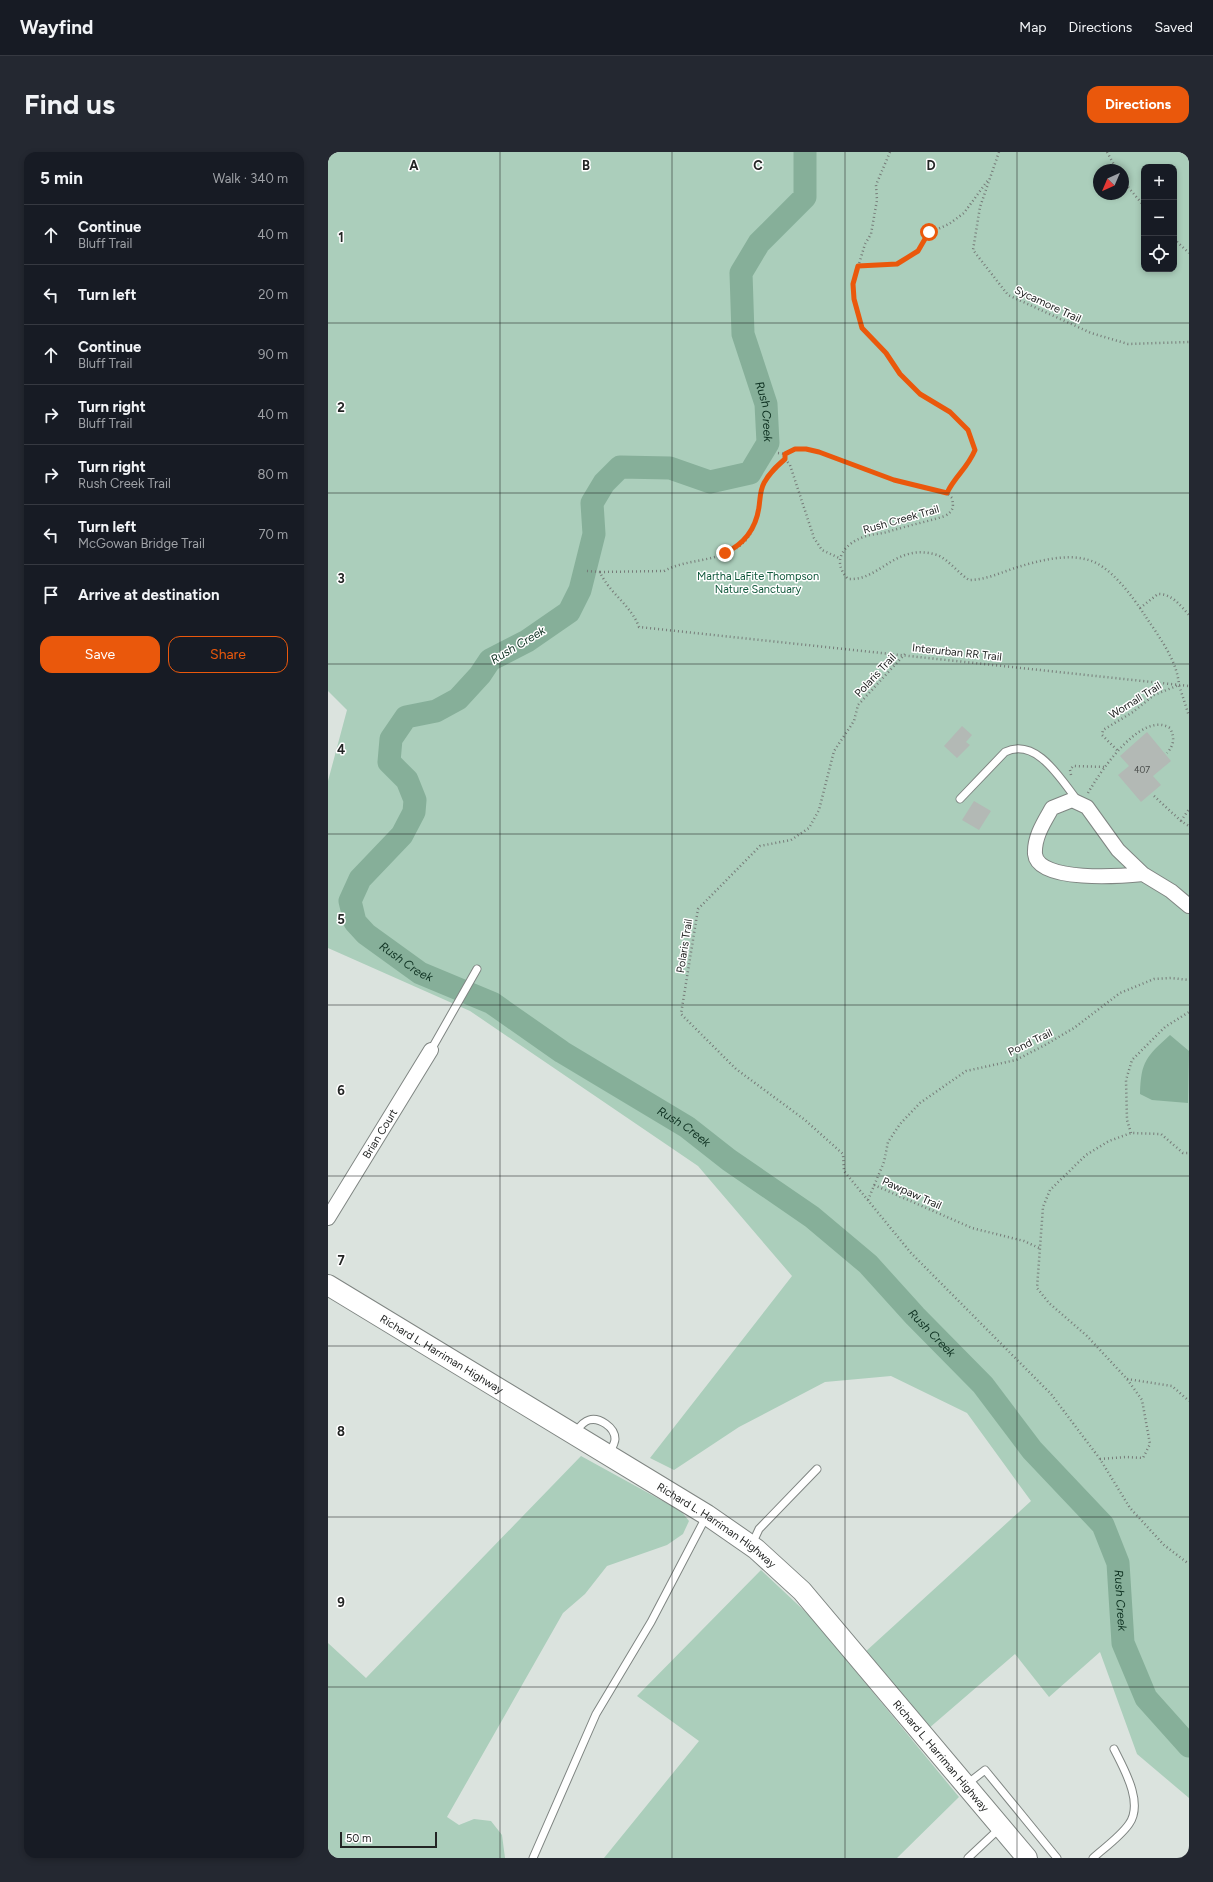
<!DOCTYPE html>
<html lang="en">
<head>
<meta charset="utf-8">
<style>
  :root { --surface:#171b24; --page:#242831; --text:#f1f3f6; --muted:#9ea1a6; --line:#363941; --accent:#ea580c }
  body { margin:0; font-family:Figtree,sans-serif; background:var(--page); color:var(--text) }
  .controls { position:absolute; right:12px; top:12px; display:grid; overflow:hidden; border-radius:8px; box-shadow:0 2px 6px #0003 }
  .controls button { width:36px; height:36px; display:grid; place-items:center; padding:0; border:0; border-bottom:1px solid var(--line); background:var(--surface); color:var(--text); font:20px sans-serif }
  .compass { position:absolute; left:765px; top:12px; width:36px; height:36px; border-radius:50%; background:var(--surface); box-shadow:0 2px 6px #0003; rotate:224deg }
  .scale { position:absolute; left:12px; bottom:10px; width:97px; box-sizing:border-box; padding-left:4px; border:2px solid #232524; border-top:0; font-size:11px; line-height:14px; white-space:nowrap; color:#232524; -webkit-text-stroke:3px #fff; paint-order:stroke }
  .stop { position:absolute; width:12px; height:12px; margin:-9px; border:3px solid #ea580c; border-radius:50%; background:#fff }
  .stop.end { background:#ea580c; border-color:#fff; box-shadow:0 1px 4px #0008 }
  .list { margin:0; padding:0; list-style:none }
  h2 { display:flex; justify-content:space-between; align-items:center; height:52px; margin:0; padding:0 16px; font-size:17px }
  h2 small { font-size:13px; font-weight:400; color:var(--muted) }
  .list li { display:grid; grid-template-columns:26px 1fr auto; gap:12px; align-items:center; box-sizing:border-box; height:60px; padding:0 16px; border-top:1px solid var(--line) }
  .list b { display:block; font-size:15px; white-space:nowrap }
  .list p { margin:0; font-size:13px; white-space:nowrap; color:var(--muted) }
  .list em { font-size:13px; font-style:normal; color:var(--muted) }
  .actions { display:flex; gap:8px; padding:12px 16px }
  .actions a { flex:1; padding:9px 0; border:1px solid var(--accent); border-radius:12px; text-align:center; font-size:14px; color:var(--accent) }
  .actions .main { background:var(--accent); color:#fff }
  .icon { flex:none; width:22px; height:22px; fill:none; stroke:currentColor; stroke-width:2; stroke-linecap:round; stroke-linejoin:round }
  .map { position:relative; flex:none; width:861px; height:1706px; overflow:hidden; border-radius:12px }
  header { display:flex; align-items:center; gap:24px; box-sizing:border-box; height:56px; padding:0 20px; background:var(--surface); border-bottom:1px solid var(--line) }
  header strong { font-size:19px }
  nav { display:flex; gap:22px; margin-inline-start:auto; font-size:14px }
  .intro { display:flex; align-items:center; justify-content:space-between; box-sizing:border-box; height:96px; padding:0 24px }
  h1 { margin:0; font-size:28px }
  .button { padding:10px 18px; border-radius:12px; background:var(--accent); color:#fff; font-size:14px; font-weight:700 }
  main { display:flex; gap:24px; padding:0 24px }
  aside { flex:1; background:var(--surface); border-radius:12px; box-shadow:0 2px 6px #0003 }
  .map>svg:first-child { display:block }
</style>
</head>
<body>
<header>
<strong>Wayfind</strong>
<nav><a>Map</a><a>Directions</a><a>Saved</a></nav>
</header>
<div class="intro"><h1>Find us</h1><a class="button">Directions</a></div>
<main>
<aside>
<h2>5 min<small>Walk · 340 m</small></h2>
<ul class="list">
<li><svg class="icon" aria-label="ahead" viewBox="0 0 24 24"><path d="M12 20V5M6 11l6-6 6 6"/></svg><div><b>Continue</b><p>Bluff Trail</p></div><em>40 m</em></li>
<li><svg class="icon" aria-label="left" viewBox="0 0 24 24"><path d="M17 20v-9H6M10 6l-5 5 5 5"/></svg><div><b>Turn left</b></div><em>20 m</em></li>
<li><svg class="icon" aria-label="ahead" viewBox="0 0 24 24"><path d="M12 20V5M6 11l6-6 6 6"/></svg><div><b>Continue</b><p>Bluff Trail</p></div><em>90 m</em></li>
<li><svg class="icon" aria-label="right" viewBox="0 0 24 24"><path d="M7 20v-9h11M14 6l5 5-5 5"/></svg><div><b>Turn right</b><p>Bluff Trail</p></div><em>40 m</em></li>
<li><svg class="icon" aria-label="right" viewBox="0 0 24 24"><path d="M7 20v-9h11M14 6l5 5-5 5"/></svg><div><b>Turn right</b><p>Rush Creek Trail</p></div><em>80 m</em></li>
<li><svg class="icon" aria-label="left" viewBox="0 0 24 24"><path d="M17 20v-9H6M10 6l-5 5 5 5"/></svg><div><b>Turn left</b><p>McGowan Bridge Trail</p></div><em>70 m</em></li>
<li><svg class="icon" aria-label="arrive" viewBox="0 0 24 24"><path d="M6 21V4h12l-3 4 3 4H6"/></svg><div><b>Arrive at destination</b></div></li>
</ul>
<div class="actions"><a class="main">Save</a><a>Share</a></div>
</aside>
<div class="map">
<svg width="861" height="1706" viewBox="0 0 861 1706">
  <rect width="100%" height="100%" fill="#dbe3de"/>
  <path fill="#abcebb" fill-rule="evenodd" d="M0,0H861V1646L809,1602L772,1500L721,1545L687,1502L600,1577L536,1501L703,1349L639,1261L563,1224L497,1230L411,1275L346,1318L322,1306L464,1124L370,1014L142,859L0,796V629L19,558L0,539ZM816,15H846V117H816ZM771,18H795V42H771Z
    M253,1304L353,1359L361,1369L355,1382L339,1393L279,1414L257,1442L235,1461L119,1665L131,1673L146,1667L163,1669L174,1683L177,1706H0V1491L38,1526Z
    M433,1418L484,1466L631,1645L569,1706H276L371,1589L309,1544Z"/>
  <path fill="#86af99" d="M842,883L861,899L860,951L824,948L812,942C813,909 818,905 842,883Z"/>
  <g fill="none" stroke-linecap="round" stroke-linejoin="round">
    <path stroke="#86af99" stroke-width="23" id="s1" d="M477,0V45L431,91L413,121L415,182L438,252L440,291L422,321L382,330L342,316L292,315L276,331L264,351L266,382L252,438L241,460L199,489L162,508L152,523L130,547L108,559L78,565L63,587L61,610L79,628L87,648L86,660L74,683L32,727L22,749L27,770L38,782L92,821L164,851L234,900L359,975L401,1008L484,1065L540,1112L587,1164L655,1233L704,1298L775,1373L790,1411L795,1491L818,1546L861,1594"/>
  </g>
  <path fill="#b3b9b5" d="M634,574L644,583L638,590L642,593L629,606L616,594Z
    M819,580L843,609L825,624L833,633L813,650L790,623L801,614L792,604Z
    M646,649L663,659L651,678L634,668Z"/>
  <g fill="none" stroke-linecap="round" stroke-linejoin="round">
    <defs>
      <path id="lane" d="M632,647L677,600C708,585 732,626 749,648
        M103,898L149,817
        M247,1281C251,1276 254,1270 261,1268C271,1265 287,1275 287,1287C287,1291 283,1298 281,1302
        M424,1392L431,1377L489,1317
        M639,1632L657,1618L729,1706
        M205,1706L268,1562L323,1470L379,1363
        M640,1706L672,1676
        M765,1706C776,1696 792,1685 801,1672C816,1651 796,1617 786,1597"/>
      <g id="street">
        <path d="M815,722C795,724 710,731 707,702C706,685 716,670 724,656L744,648L759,655L790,698L815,722L843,739L861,754"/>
        <path id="s2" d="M0,1066L103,898"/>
      </g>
      <g id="secondary">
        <path id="s3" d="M0,1133L379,1363L428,1397L474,1439L699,1706"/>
      </g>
    </defs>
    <use href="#lane" stroke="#7f8582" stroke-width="9"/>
    <use href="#street" stroke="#7f8582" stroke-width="16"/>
    <use href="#secondary" stroke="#7f8582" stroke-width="22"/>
    <path stroke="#767b78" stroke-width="2.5" stroke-dasharray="1 3" stroke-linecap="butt" d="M562,0L548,33L549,48L543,82L537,92L525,132L526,147L534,177L558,201L572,221L592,242L622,260L640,278L647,298C639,317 627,324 619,341
      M671,0L652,55L645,98L680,143L763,181L800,192L861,190
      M779,0L789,18
      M795,29L816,54
      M846,87L861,101
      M530,114L569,112L590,99L601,81L621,72L636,61L660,28
      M450,301L457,302V307L462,313L486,386L494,398L511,406
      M457,302L467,297H477L491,300L567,328L619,341L624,346C626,356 625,359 617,364C598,370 578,374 559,380C552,382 545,382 538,384C517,391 502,408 520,427C553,429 567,390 609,403C620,407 630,421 641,428C658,428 674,420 690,415C710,409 736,402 757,407C782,412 804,444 818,465C831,485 849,508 851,533
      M259,419L272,420C281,441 303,453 311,475L861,534
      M272,420L336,419C358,407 387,410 409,396C433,379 427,355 435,333C439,323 449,314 457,307
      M812,456L830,442C844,442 852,453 861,463
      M577,502L530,553L526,569L506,599L491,658L481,676L463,688L432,694L370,757L353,862L408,917L477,968L515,1002L516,1019L583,1101L723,1242L772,1307L802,1356L836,1393L861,1412
      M789,598L774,583L775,578L805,560L826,543L851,533L861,564
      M743,623L742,618L745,614L778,615
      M760,641C772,620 813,558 842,576C847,586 846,593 839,601
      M826,644L853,669L861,674
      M853,669L861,657
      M803,981L799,968L798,928L804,908L837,875L861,860
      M546,1033L644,1076L696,1089L711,1096
      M540,1048L556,1010L560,990L572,972L592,951L612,937L638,919L688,908L717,893L746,876L792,841L826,827L843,826L861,828
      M799,1227L844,1234L861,1249
      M772,1307L798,1305L815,1306L822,1292L814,1248L799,1227L759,1184L721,1151L709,1136L715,1055L722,1038L758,1003L781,989L803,981L833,982L855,1001H861"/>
    <use href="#lane" stroke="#fff" stroke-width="7"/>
    <use href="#street" stroke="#fff" stroke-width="14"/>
    <use href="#secondary" stroke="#fff" stroke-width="20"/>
  </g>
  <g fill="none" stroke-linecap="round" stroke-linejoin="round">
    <path stroke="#ea580c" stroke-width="5" d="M397,401C416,392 428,376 431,355C432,348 432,338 436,331C441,321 449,314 457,307V302L467,297H478L491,300L566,328L619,341C627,324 639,317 647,298L640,278L622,260L592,242L572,222L558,201L534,176L526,147L525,132L530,114L569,112L590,99L601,80"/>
  </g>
  <path fill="none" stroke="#232524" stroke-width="1" stroke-opacity="0.55" d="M172,0V1706M344,0V1706M517,0V1706M689,0V1706M0,171H861M0,341H861M0,512H861M0,682H861M0,853H861M0,1024H861M0,1194H861M0,1365H861M0,1535H861"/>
  <g text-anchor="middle" stroke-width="3" stroke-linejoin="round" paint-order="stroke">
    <g font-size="9" fill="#474a48">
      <text x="814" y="621">407</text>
    </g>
    <g font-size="11" fill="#232524" stroke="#fff">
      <text transform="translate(720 152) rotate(25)" y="4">Sycamore Trail</text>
      <text transform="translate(573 367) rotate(-16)" y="4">Rush Creek Trail</text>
      <text transform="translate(629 500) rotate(6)" y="4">Interurban RR Trail</text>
      <text transform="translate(547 523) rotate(-47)" y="4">Polaris Trail</text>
      <text transform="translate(807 548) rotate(-32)" y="4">Wornall Trail</text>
      <text transform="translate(356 794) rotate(-81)" y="4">Polaris Trail</text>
      <text transform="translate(702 890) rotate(-26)" y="4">Pond Trail</text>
      <text dy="4" stroke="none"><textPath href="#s2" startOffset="99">Brian Court</textPath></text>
      <text transform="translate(584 1041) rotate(24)" y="4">Pawpaw Trail</text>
      <text dy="4" stroke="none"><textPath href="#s3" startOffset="133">Richard L. Harriman Highway</textPath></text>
      <text dy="4" stroke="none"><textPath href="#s3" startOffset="457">Richard L. Harriman Highway</textPath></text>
      <text dy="4" stroke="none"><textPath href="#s3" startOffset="781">Richard L. Harriman Highway</textPath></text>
    </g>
    <g font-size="11" fill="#10583b" stroke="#fff">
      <text x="430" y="428">Martha LaFite Thompson<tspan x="430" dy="13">Nature Sanctuary</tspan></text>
    </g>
    <g font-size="12" font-style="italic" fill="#103323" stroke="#fff">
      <text dy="4" stroke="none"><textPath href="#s1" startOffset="287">Rush Creek</textPath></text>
      <text transform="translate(190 493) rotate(-31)" y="4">Rush Creek</text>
      <text dy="4" stroke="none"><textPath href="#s1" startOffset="1152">Rush Creek</textPath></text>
      <text dy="4" stroke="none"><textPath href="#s1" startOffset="1476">Rush Creek</textPath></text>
      <text dy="4" stroke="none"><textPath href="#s1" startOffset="1800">Rush Creek</textPath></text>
      <text dy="4" stroke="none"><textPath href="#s1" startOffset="2136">Rush Creek</textPath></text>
    </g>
  </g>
  <g font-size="13" text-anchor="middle" font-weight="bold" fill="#232524" stroke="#fff" stroke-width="3" stroke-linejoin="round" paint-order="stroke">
    <text x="86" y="18">A</text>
    <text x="258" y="18">B</text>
    <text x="430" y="18">C</text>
    <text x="603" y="18">D</text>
    <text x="13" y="90">1</text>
    <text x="13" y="260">2</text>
    <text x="13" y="431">3</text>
    <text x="13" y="602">4</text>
    <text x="13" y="772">5</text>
    <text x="13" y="943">6</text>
    <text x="13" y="1113">7</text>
    <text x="13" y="1284">8</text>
    <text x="13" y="1455">9</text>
  </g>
</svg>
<div class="controls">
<button>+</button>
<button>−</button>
<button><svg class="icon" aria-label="locate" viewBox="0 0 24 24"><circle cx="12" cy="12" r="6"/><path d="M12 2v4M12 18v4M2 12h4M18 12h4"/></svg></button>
</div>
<svg class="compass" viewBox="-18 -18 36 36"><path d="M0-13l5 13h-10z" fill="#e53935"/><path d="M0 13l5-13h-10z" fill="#9ea1a6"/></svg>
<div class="scale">50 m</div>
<div class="stop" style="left:601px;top:80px"></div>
<div class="stop end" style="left:397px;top:401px"></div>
</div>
</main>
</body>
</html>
